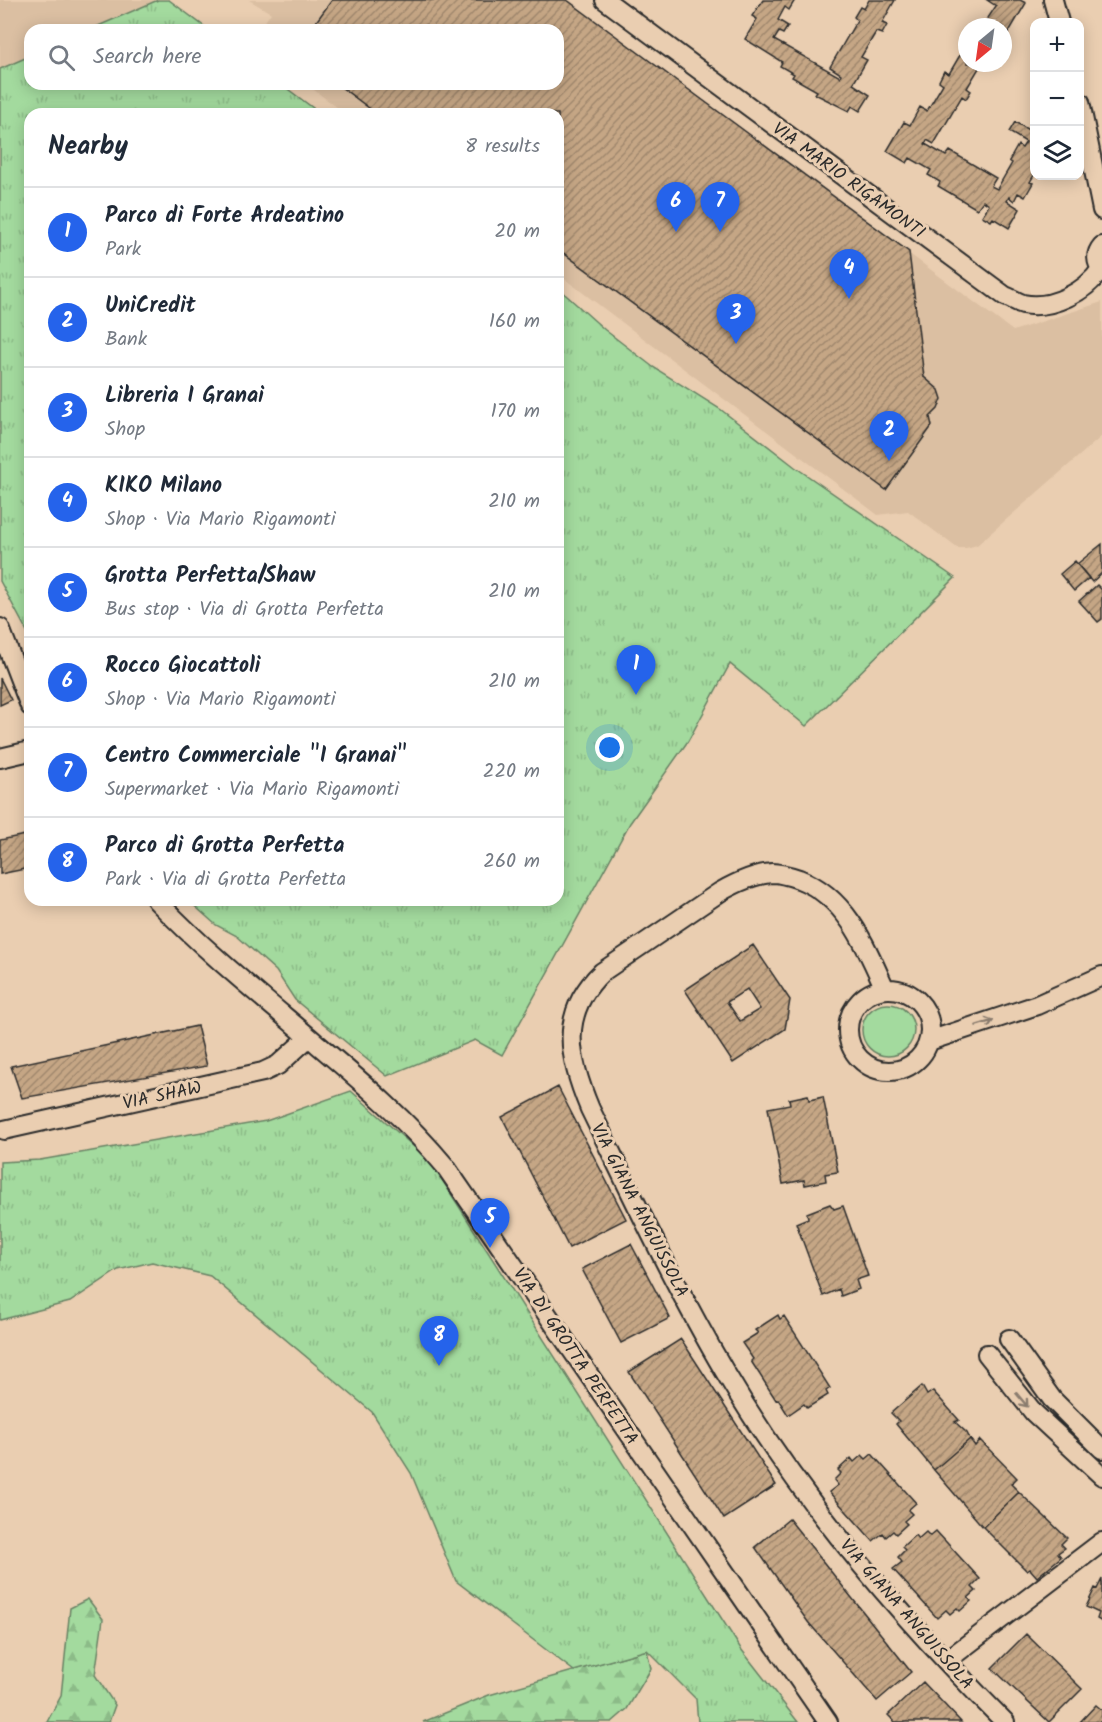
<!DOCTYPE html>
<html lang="en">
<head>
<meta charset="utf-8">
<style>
  :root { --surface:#fff; --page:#f6f6f7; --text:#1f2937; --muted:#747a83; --line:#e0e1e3; --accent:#2563eb }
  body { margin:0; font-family:Kalam,sans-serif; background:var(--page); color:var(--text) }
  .controls { position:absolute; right:18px; top:18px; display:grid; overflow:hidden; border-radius:12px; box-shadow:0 3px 15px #0003 }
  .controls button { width:54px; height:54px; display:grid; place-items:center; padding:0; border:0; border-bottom:2px solid var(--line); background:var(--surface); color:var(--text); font:30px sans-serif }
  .compass { position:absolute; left:958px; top:18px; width:54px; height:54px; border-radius:50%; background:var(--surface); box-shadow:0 3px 15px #0003; rotate:209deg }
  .you { position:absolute; left:610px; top:748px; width:21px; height:21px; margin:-15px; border:4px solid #fff; border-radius:50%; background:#1a73e8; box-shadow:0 0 0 9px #1a73e833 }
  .badge { display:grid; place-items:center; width:39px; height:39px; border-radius:50%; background:var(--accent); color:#fff; font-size:20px; font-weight:700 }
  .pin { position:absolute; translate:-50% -50px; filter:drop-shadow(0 2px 3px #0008) }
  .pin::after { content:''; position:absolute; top:32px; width:21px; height:18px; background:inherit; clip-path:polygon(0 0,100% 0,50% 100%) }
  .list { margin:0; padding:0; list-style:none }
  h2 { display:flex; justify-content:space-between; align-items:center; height:78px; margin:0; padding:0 24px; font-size:26px }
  h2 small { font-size:20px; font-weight:400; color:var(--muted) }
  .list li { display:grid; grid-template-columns:39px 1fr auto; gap:18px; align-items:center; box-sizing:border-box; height:90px; padding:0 24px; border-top:2px solid var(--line) }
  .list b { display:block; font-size:22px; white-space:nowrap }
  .list p { margin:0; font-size:20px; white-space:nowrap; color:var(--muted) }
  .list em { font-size:20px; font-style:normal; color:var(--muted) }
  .icon { flex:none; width:33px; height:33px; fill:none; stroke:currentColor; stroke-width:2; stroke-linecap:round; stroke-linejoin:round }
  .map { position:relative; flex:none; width:1102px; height:1722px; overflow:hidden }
  .search { position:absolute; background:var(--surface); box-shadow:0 3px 15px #0003; left:24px; top:24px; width:540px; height:66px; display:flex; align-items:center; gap:15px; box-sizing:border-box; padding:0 21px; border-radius:18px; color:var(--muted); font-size:22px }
  .panel { position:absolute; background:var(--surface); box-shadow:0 3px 15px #0003; left:24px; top:108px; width:540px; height:798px; border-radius:18px }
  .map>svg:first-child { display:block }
</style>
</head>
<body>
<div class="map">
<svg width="1102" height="1722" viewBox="0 0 1102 1722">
  <defs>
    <pattern id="forest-firs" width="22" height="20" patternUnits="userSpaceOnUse" patternTransform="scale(1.5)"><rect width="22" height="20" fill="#a3da9e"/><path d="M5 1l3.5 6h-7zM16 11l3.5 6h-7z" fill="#8cbb88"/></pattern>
    <pattern id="park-tufts" width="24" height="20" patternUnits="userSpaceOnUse" patternTransform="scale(1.5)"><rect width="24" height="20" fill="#a3da9e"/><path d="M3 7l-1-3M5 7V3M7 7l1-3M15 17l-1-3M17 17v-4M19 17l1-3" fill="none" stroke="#8cbb88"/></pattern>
    <pattern id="building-hatch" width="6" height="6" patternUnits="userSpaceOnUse" patternTransform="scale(1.5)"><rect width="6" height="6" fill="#c5a685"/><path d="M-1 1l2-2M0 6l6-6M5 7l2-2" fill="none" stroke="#a0876d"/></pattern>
  </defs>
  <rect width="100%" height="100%" fill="#eaceb1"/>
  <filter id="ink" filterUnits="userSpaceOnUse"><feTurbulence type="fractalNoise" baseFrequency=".0167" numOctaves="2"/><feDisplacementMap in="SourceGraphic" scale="12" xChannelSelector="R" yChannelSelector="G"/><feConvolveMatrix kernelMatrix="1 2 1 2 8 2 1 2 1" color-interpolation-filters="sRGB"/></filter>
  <g filter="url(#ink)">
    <path fill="#dbbfa2" d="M0,0H158L89,30H30V56L0,69Z
      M249,0H569L1013,331L1102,302V436L977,545L966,548H957L908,511L878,515L558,274V114H346L306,84H558V30H259L271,13Z"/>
    <path fill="#a3da9e" stroke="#678264" stroke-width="1.5" d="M862 1030a26 26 0 1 1 52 0a26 26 0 1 1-52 0Z"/>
    <path fill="url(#forest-firs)" stroke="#678264" stroke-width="1.5" d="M88,1599L103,1619L95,1675L115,1705L109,1722H47L61,1696L70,1608Z
      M647,1650L651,1669L627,1709L612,1722H423L489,1695Z"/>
    <path fill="url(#park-tufts)" stroke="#678264" stroke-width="1.5" d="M158,0H169L209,30H89Z
      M30,56V84H281L321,114H30V637L0,581V69Z
      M558,288L605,330L653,367L720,409L795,467L955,578L806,726L730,664L688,741L630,823L502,1055L475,1040L387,1076L295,1000L276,971L237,936L216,925L188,900H558Z
      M351,1091L430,1161L741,1649L798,1722H698L696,1699L647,1650L574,1671L456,1581L411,1473L372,1412L210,1276L152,1262L118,1270L70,1302L0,1320V1162L40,1160L266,1121Z"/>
    <path fill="url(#building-hatch)" stroke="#2b2b2b" stroke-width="1.5" fill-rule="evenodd" d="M332,0H567L909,252L924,377L939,390L942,399L938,409L930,417L932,426L886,490L558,249V114H377L337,84H558V30H310Z
      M763,0H795L789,10L785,7L778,20L788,26L783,34L779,32L774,40L840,77L841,74L830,67L857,20L854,17L860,7L864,9L869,0H895L882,23L887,25L882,34L876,32L861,57L867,60L853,84L870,95L860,111L852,106L849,111L815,94L817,91L792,77L794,74L780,66L782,62L745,39L757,19L752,16Z
      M987,0H1020L1026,3L1003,42V27H982L996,6Z
      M967,43V63H982L967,88L971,91L966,99L962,96L934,144L927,140L925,144L946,156L950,151L996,178L991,186L997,189L1012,163L1009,161L1018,145L1022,148L1026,142L1009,132L1015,122L1032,132L1034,129V175L1030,182L1033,183L1025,197L1018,193L1014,201L1009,197L1007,201L1020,209L1009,228L993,218L991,221L982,216L989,205L983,201L977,209L938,186L940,182L928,175L931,170L910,158L907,163L887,151L904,122L910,125L920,107L927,111L943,84L939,81L944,71L949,74Z
      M1102,544V573L1092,582L1077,564Z
      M1075,561L1089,578L1074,591L1060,574Z
      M1097,585L1102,590V619L1098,622L1079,601Z
      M0,678L11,700L0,705Z
      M30,834V868L0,874V840Z
      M753,945L790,1000L785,1029L733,1063L685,990ZM747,989L760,1009L740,1021L727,1002Z
      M197,1026L207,1066L22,1098L11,1066Z
      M558,1087L626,1219L569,1248L502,1117Z
      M808,1095L809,1100L823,1097L838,1172L825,1174L826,1181L805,1185L804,1180L783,1184L768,1108L790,1104L789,1099Z
      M830,1204L834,1209L843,1206L868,1276L856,1280L859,1289L841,1296L839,1289L823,1296L796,1223L808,1218L807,1213Z
      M631,1244L670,1318L621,1343L582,1269Z
      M778,1315L780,1319L784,1316L830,1388L826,1391L828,1395L807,1408L804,1404L788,1415L778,1399L776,1400L751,1361L753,1359L742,1343L758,1333L755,1330Z
      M681,1339L776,1485L724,1519L629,1372Z
      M922,1386L927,1395L933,1391L959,1420L955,1422L967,1433L970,1439L934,1470L896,1424L899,1421L891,1413Z
      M970,1439L975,1446L980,1440L1017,1478L1011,1484L1019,1492L983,1527L934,1470Z
      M872,1454L916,1503L908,1510L912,1514L904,1521L907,1524L896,1534L893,1531L886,1537L883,1533L873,1541L829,1492L838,1485L834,1480L841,1473L838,1470L851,1458L854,1462L862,1455L866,1459Z
      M1019,1492L1067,1538L1061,1544L1065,1548L1058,1553L1061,1557L1037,1577L1030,1569L1027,1571L983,1527Z
      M789,1519L911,1672L877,1701L808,1622L755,1547Z
      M936,1531L980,1579L972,1587L976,1591L968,1598L971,1601L960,1611L957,1608L950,1614L946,1610L937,1618L893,1569L902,1562L898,1557L905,1550L902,1547L915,1535L918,1539L926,1532L930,1536Z
      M1102,1579V1622L1097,1619L1099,1613L1086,1607L1095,1588L1097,1589Z
      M1026,1634L1082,1689L1049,1722L992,1668Z
      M923,1682L961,1722H895L888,1715Z
      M1096,1705L1102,1710V1722H1080Z"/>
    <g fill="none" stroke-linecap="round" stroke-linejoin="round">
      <defs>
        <path id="minor" d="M605,0L1005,296C1011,298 1016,302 1023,304C1051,310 1086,292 1101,269
          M1053,0L1059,22
          M1080,102L1102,210
          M1102,246C1095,254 1096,262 1102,270
          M0,628L30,706
          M0,758L30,751
          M156,900C205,951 262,997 316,1043C362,1082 407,1120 445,1166L828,1722
          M848 1030a41 41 0 1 1 82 0a41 41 0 1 1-82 0Z
          M885,989C866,946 846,897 799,879C790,876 781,873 772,873C754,874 736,883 720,892L602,972C558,1014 569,1059 590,1109C633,1197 675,1287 725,1372C800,1500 900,1617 1005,1722
          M929,1041L1037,1005L1102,976
          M4,1130L263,1072L278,1065L309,1037
          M1009,1339L1052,1399L1102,1449
          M987,1354L1034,1413L1102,1476
          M946,1661L1102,1542"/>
      </defs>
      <use href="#minor" stroke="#2b2b2b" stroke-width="22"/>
      <use href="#minor" stroke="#eaceb1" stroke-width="18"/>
    </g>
    <defs><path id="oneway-shaft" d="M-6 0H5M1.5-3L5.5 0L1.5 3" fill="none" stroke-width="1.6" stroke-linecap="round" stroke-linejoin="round" transform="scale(1.5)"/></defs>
    <g stroke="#8a7c6e">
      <use href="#oneway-shaft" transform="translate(985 1023) rotate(-17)"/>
      <use href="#oneway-shaft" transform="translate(1022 1400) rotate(50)"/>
    </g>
  </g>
  <g text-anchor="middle" stroke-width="6" stroke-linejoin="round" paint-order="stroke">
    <g font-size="18" fill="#2b2b2b" stroke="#eaceb1">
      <text transform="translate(849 180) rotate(36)" y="6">VIA MARIO RIGAMONTI</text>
      <text transform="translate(162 1095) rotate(-12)" y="6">VIA SHAW</text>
      <text transform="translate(640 1210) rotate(63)" y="6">VIA GIANA ANGUISSOLA</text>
      <text transform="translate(576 1356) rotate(56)" y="6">VIA DI GROTTA PERFETTA</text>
      <text transform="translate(907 1614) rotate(49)" y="6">VIA GIANA ANGUISSOLA</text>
    </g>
  </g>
</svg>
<div class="controls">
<button>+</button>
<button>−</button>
<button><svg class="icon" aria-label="layers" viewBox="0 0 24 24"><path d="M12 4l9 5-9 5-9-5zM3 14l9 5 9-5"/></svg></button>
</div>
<svg class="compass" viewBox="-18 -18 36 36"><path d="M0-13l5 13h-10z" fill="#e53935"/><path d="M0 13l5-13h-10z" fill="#747a83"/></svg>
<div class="you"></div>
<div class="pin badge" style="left:636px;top:695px">1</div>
<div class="pin badge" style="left:889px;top:461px">2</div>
<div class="pin badge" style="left:736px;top:344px">3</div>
<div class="pin badge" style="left:849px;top:299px">4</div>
<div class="pin badge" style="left:490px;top:1248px">5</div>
<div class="pin badge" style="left:676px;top:232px">6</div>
<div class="pin badge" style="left:720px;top:232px">7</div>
<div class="pin badge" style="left:439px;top:1366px">8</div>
<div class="search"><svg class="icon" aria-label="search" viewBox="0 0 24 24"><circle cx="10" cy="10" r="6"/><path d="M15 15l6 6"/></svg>Search here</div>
<section class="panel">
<h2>Nearby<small>8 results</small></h2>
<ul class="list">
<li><span class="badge">1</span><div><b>Parco di Forte Ardeatino</b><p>Park</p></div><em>20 m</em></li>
<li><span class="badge">2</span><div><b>UniCredit</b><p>Bank</p></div><em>160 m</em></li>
<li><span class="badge">3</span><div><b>Libreria I Granai</b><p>Shop</p></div><em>170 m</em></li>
<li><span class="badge">4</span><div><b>KIKO Milano</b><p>Shop · Via Mario Rigamonti</p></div><em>210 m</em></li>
<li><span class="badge">5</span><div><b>Grotta Perfetta/Shaw</b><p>Bus stop · Via di Grotta Perfetta</p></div><em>210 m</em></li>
<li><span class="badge">6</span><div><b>Rocco Giocattoli</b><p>Shop · Via Mario Rigamonti</p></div><em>210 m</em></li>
<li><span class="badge">7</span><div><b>Centro Commerciale &quot;I Granai&quot;</b><p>Supermarket · Via Mario Rigamonti</p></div><em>220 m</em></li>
<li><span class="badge">8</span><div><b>Parco di Grotta Perfetta</b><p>Park · Via di Grotta Perfetta</p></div><em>260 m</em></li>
</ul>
</section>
</div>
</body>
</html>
